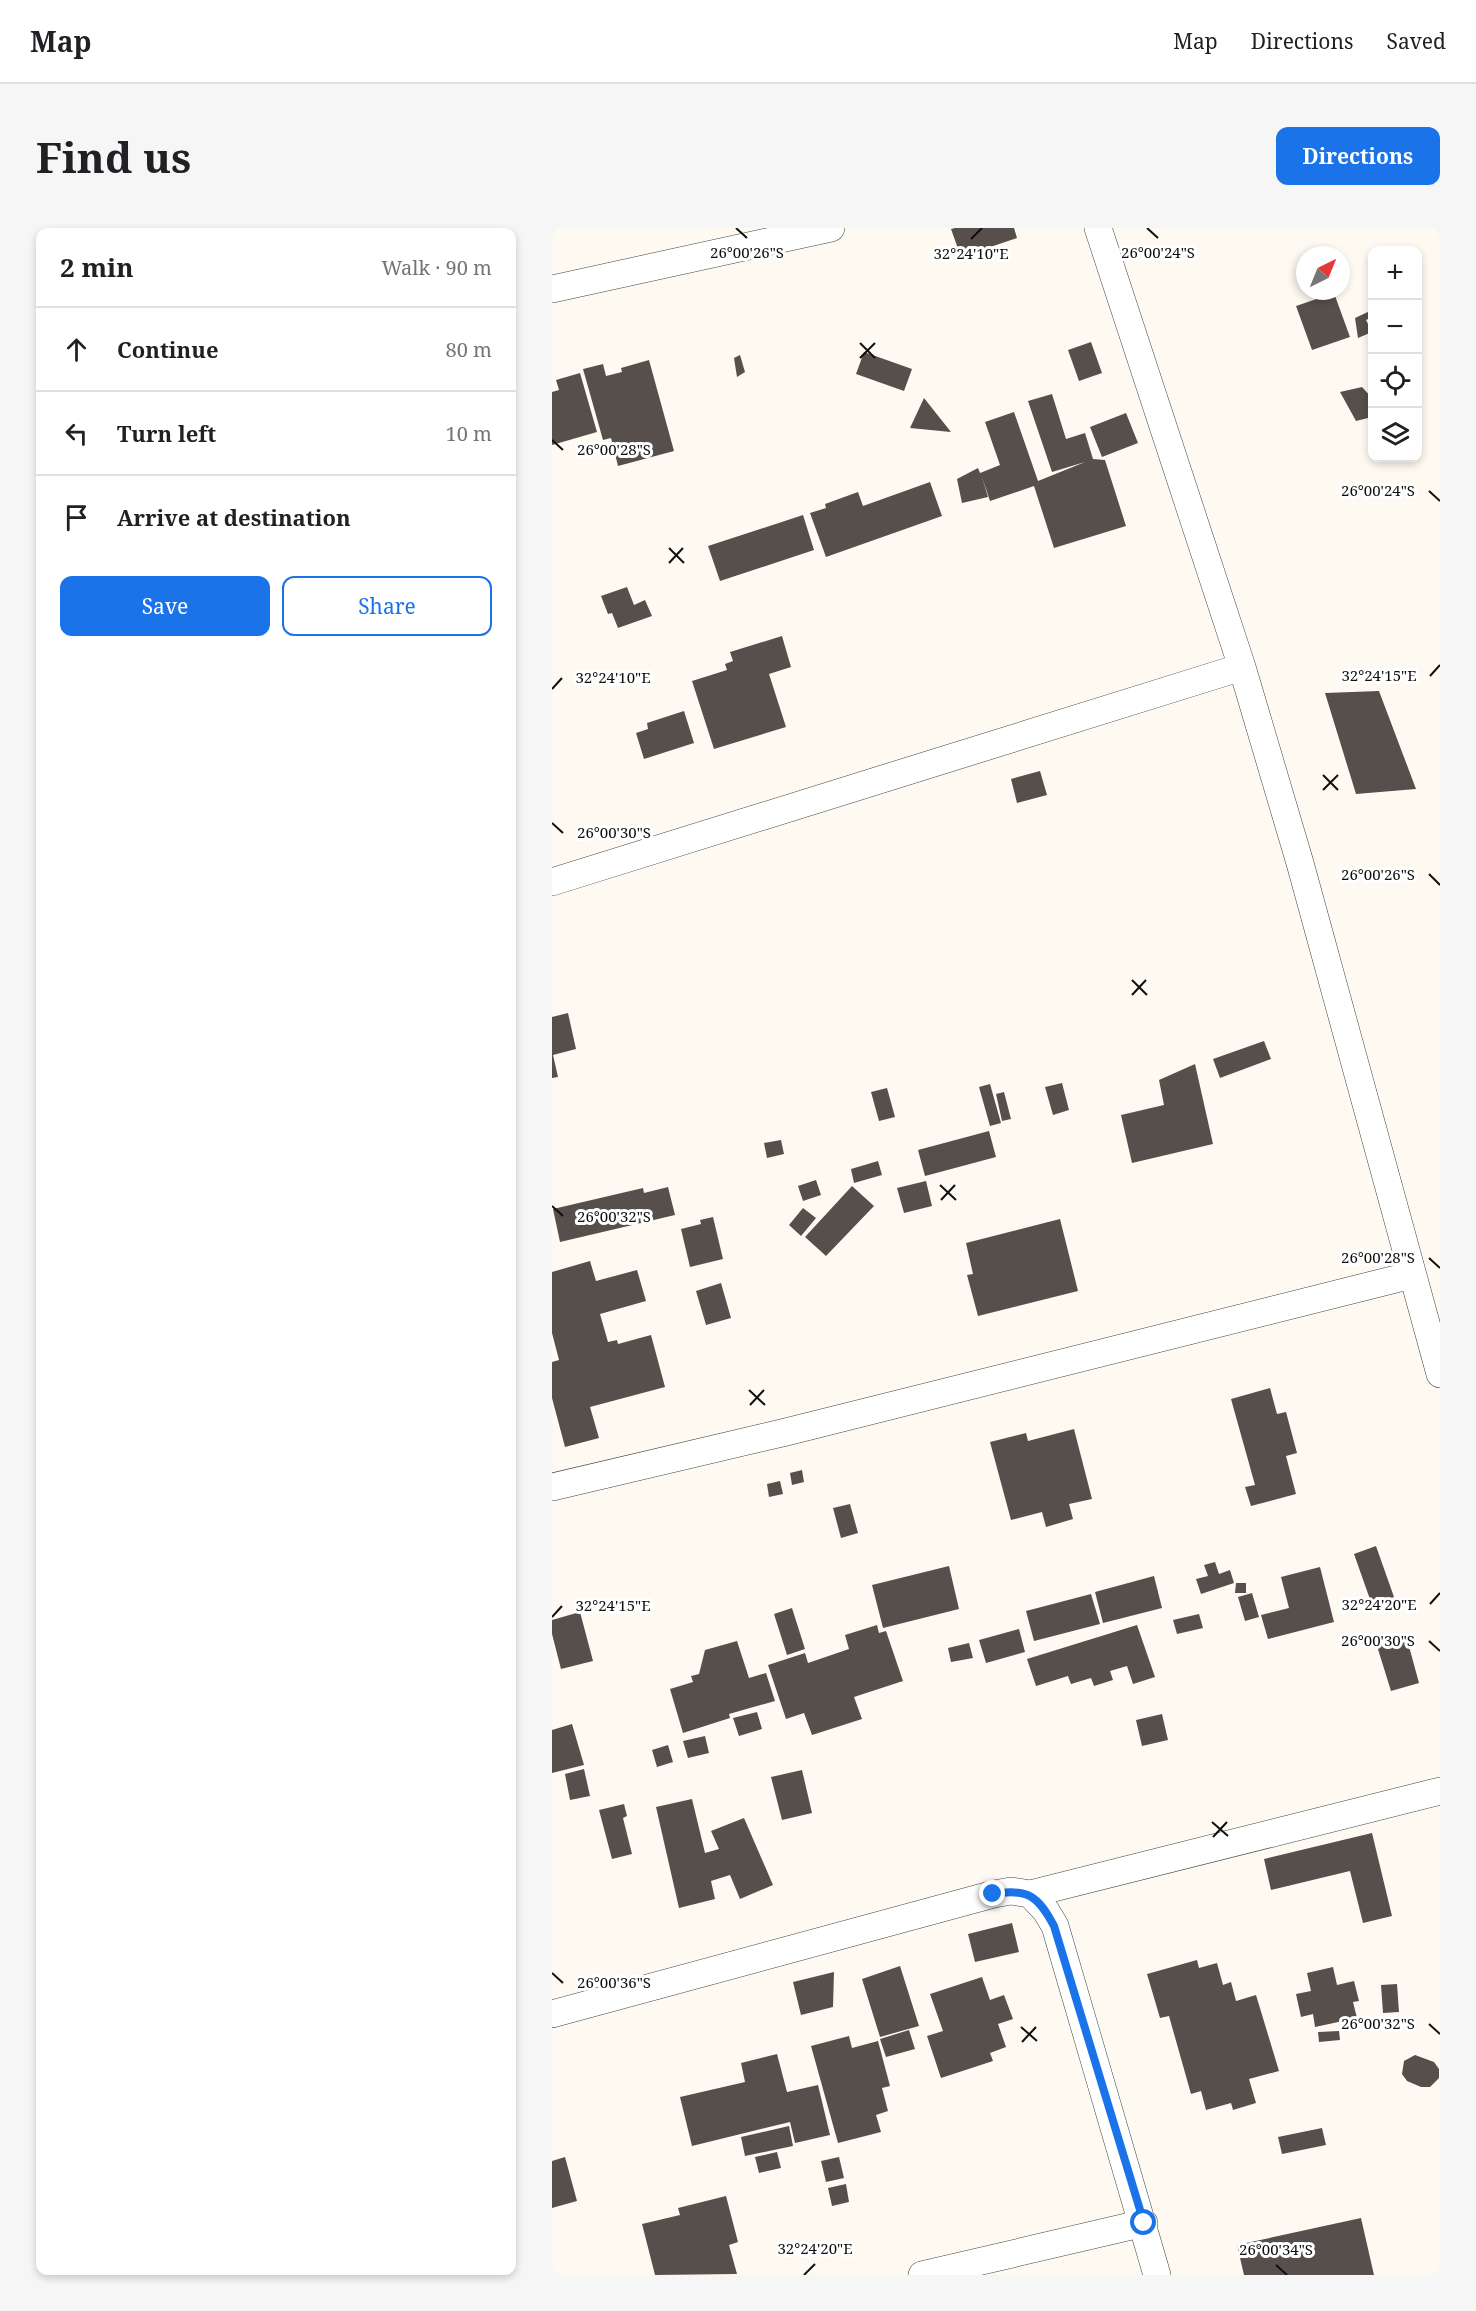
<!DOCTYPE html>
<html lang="en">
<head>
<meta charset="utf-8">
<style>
  :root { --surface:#fff; --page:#f6f6f6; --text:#202124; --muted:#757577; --line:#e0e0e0; --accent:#1a73e8 }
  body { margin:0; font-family:"Noto Serif",serif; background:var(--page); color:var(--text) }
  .controls { position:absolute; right:18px; top:18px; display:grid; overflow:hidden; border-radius:12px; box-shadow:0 3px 9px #0003 }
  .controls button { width:54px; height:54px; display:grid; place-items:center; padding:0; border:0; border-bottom:2px solid var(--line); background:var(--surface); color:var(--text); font:30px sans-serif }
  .compass { position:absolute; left:744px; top:18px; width:54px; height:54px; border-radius:50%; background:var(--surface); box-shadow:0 3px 9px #0003; rotate:43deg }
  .stop { position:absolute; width:18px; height:18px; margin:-14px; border:4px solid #1a73e8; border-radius:50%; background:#fff }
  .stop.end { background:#1a73e8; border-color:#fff; box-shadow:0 2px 6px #0008 }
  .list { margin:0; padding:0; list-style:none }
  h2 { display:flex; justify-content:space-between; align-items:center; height:78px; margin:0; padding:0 24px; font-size:26px }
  h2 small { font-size:20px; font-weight:400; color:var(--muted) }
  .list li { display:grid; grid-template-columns:39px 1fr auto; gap:18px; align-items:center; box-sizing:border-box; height:84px; padding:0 24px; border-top:2px solid var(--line) }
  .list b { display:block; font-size:22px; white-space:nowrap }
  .list em { font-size:20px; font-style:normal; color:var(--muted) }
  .actions { display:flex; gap:12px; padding:18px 24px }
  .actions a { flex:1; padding:14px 0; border:2px solid var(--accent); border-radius:12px; text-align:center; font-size:21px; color:var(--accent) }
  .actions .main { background:var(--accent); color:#fff }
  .icon { flex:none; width:33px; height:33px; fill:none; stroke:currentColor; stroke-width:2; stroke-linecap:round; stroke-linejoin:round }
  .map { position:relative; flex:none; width:888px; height:2047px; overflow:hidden; border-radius:12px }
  header { display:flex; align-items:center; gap:36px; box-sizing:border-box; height:84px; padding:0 30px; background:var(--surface); border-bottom:2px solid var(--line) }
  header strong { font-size:28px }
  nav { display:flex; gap:33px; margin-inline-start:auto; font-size:21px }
  .intro { display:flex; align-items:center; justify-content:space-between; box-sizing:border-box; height:144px; padding:0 36px }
  h1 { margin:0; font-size:42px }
  .button { padding:15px 27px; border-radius:12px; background:var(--accent); color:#fff; font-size:21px; font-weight:700 }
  main { display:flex; gap:36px; padding:0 36px }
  aside { flex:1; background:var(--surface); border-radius:12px; box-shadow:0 3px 9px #0003 }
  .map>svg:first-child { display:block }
</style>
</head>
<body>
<header>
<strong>Map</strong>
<nav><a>Map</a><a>Directions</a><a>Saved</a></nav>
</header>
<div class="intro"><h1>Find us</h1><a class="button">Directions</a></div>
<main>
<aside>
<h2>2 min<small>Walk · 90 m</small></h2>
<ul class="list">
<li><svg class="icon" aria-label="ahead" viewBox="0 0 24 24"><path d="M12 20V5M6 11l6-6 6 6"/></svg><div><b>Continue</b></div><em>80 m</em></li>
<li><svg class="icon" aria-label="left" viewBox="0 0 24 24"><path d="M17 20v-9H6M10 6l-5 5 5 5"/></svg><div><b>Turn left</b></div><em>10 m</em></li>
<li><svg class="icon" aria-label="arrive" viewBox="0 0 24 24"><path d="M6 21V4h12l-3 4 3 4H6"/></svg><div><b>Arrive at destination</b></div></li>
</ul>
<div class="actions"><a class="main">Save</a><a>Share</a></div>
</aside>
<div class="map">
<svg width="888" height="2047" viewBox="0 0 888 2047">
  <rect width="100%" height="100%" fill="#fefaf2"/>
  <path fill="#574f4c" d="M403,0H462L465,10L409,29L399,1Z
    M782,65L798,109L760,122L744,78Z
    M818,83L820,89L814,92L820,104L806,110L803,90Z
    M539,114L550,145L527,153L516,122Z
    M312,124L360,141L352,163L304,146Z
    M188,127L193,144L185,149L182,130Z
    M97,132L122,223L66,238L59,210L51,212L31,141L51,136L54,148L70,144L69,140Z
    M28,145L45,204L0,217V164L7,162L4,152Z
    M810,159L820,170V189L804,193L788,164Z
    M500,166L514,211L533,205L541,231L553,232L574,298L502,320L482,258L438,273L430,249L436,269L410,275L405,251L426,240L428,245L448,237L433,194L462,184L486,253L533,234L500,244L476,173Z
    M372,170L399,204L358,200Z
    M574,185L586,215L550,229L538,199Z
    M378,254L390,288L274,329L258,285L274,280L273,276L306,264L311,278Z
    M251,287L262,322L168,353L156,318Z
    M75,359L82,377L93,372L100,388L66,400L60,385L56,386L49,368Z
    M230,408L239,439L217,446L234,499L162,521L140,453L175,442L173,436L181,433L178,424Z
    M827,463L864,561L804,566L773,465Z
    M132,483L142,515L92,531L84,505L96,501L95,495Z
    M488,543L495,567L465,575L459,551Z
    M16,785L24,821L1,827L6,849L0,850V789Z
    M712,813L719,831L668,850L661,831Z
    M643,836L661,916L580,935L569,887L612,877L607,852Z
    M510,855L517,882L501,887L493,859Z
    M438,856L449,895L438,898L427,859Z
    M335,860L343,889L327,893L319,864Z
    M452,864L459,891L450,893L444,866Z
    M437,903L444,929L373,948L366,922Z
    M229,912L232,926L215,930L212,915Z
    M326,933L330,947L302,955L299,941Z
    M264,952L269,967L251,973L246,958Z
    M374,953L380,978L352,985L345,960Z
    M300,958L322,978L274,1028L253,1009Z
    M116,959L123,987L8,1014L1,981L91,960L92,965Z
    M251,980L264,990L249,1008L237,997Z
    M161,989L171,1031L138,1039L129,1001L149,996L148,992Z
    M508,991L526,1063L426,1088L415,1047L421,1046L414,1015Z
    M38,1033L44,1053L85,1042L94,1073L48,1086L56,1114L65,1112L66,1116L99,1107L113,1159L38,1179L47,1210L13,1219L0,1170V1134L7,1132L0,1105V1044Z
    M169,1055L179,1090L154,1097L144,1063Z
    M718,1160L725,1186L734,1184L745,1225L734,1228L744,1266L699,1278L693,1259L703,1257L679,1171Z
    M522,1201L540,1271L517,1276L521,1291L494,1299L490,1284L459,1292L438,1214L474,1205L476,1213Z
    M250,1242L252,1254L240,1257L238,1245Z
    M228,1253L231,1266L217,1269L215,1256Z
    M298,1276L306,1305L289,1310L281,1280Z
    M824,1318L842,1369L820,1377L802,1326Z
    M663,1334L667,1346L678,1342L682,1355L649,1366L644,1351L656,1348L652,1337Z
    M397,1338L407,1381L331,1400L320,1357Z
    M768,1339L782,1394L716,1411L709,1387L737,1380L729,1349Z
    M602,1348L610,1380L551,1395L543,1364Z
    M684,1355H694V1365H683Z
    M700,1365L707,1389L693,1393L686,1369Z
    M539,1366L548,1396L482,1413L474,1383Z
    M240,1380L253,1421L235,1427L222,1386Z
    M28,1384L41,1433L9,1441L0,1406V1392Z
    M647,1386L651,1400L625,1406L621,1392Z
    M325,1397L327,1405L334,1403L351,1453L302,1469L310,1491L260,1507L252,1485L234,1491L216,1437L253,1425L256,1435L297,1421L293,1407Z
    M585,1397L603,1449L581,1456L575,1438L558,1443L561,1452L542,1458L539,1450L519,1456L516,1448L484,1458L475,1431Z
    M467,1401L473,1424L434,1435L427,1412Z
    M855,1411L867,1455L839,1463L825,1418Z
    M185,1413L197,1450L214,1445L223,1473L177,1486L178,1490L131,1505L118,1461L141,1454L139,1448L147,1446L153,1422Z
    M417,1415L421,1430L399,1434L396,1420Z
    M205,1484L210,1501L187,1508L181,1490Z
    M610,1486L616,1512L590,1518L584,1492Z
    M20,1496L32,1537L0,1545V1502Z
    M153,1508L157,1525L136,1530L131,1513Z
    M116,1517L121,1534L105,1539L100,1522Z
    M32,1541L38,1568L18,1572L13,1546Z
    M250,1542L260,1585L230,1592L219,1549Z
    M140,1571L153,1625L167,1621L159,1603L192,1590L221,1657L188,1671L178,1647L159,1653L163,1671L127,1680L104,1579Z
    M72,1576L75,1588L71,1590L80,1626L60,1631L47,1582Z
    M820,1605L840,1688L811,1695L798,1643L719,1662L712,1631Z
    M460,1695L467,1724L423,1734L416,1706Z
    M645,1732L647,1740L665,1735L671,1757L679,1754L684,1773L704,1767L727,1843L697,1851L704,1875L681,1882L679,1875L654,1882L649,1863L639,1866L617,1788L608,1790L595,1746Z
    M348,1738L367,1798L328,1809L310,1751Z
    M781,1739L785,1757L802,1753L807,1773L801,1774L805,1790L763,1799L761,1786L749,1789L744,1766L759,1763L755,1745Z
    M282,1744L281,1779L249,1787L241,1754Z
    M430,1749L438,1772L452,1767L461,1791L446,1796L454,1819L438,1825L441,1833L389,1850L375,1808L391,1803L378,1766Z
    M845,1756L847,1784L831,1785L829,1757Z
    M357,1802L363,1821L334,1829L328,1811Z
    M787,1803L788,1812L767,1814L766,1804Z
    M297,1808L300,1820L326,1813L338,1858L330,1860L336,1883L324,1887L329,1904L286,1915L259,1818Z
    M225,1826L235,1864L266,1857L278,1907L243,1915L238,1894L140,1918L128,1869L193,1854L189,1835Z
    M863,1827L882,1834L887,1841V1850L878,1859H869L855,1853L850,1846L852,1833Z
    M237,1898L241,1918L193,1928L189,1909Z
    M770,1900L774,1917L730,1926L726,1909Z
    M225,1924L229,1940L207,1945L203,1929Z
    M13,1929L25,1973L0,1980V1933Z
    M287,1929L292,1950L274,1954L269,1933Z
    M294,1956L297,1974L280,1978L276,1960Z
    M174,1968L186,2014L177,2017L185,2046L103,2047L90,1996L128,1987L126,1980Z
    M809,1990L822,2047H692L685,2017Z"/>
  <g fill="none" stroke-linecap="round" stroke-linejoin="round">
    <defs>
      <path id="street" d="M546,0L690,439L748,635L888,1146
        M0,61L279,0
        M0,654L690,439
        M0,1259L234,1204L860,1047
        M478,1666L494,1683L503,1698L605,2047
        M0,1786L442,1666L459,1663L478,1666L888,1563
        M370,2047L592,1995"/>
    </defs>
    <use href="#street" stroke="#424242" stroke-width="28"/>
    <use href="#street" stroke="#fff" stroke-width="27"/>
  </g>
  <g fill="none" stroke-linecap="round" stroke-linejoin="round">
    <path stroke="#1a73e8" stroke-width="8" d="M441,1666C476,1660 486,1668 502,1698L592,1995"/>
  </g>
  <path fill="none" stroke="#0f0f0f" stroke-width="2" d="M184,0L195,10M595,0L606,10M419,11L430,0M308,115L323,130M308,130L323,115M0,212L11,222M877,263L888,273M117,320L132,335M117,335L131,320M878,448L888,437M0,461L10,450M771,547L786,562M771,562L786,547M0,595L11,605M877,646L888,657M580,752L595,767M580,767L594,752M388,957L404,972M389,972L403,957M0,978L11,988M877,1030L888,1040M197,1162L213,1177M198,1177L212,1162M878,1376L888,1365M0,1389L10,1378M877,1413L888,1423M660,1594L676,1608M661,1609L675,1594M0,1745L11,1755M877,1796L888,1806M469,1799L485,1813M470,1814L484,1799M724,2037L735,2047M252,2047L263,2036"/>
  <g font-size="15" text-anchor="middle" fill="#0f0f0f" stroke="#fff" stroke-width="6" stroke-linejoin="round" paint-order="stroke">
    <text x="195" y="30">26°00'26"S</text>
    <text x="606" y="30">26°00'24"S</text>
    <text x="419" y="31">32°24'10"E</text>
    <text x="62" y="227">26°00'28"S</text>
    <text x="826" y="268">26°00'24"S</text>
    <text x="827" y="453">32°24'15"E</text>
    <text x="61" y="455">32°24'10"E</text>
    <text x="62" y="610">26°00'30"S</text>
    <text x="826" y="652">26°00'26"S</text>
    <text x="62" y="994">26°00'32"S</text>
    <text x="826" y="1035">26°00'28"S</text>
    <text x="827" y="1382">32°24'20"E</text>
    <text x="61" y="1383">32°24'15"E</text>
    <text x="826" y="1418">26°00'30"S</text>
    <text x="62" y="1760">26°00'36"S</text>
    <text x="826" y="1801">26°00'32"S</text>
    <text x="263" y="2026">32°24'20"E</text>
    <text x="724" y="2027">26°00'34"S</text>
  </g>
</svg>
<div class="controls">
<button>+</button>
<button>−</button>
<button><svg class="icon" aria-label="locate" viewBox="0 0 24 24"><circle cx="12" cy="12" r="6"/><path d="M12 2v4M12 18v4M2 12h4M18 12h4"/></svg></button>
<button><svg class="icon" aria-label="layers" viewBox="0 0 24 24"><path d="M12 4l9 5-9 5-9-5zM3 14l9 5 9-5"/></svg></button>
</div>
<svg class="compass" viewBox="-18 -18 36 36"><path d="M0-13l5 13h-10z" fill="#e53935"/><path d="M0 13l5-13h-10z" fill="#757577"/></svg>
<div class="stop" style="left:592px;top:1995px"></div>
<div class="stop end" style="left:441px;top:1666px"></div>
</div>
</main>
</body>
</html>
